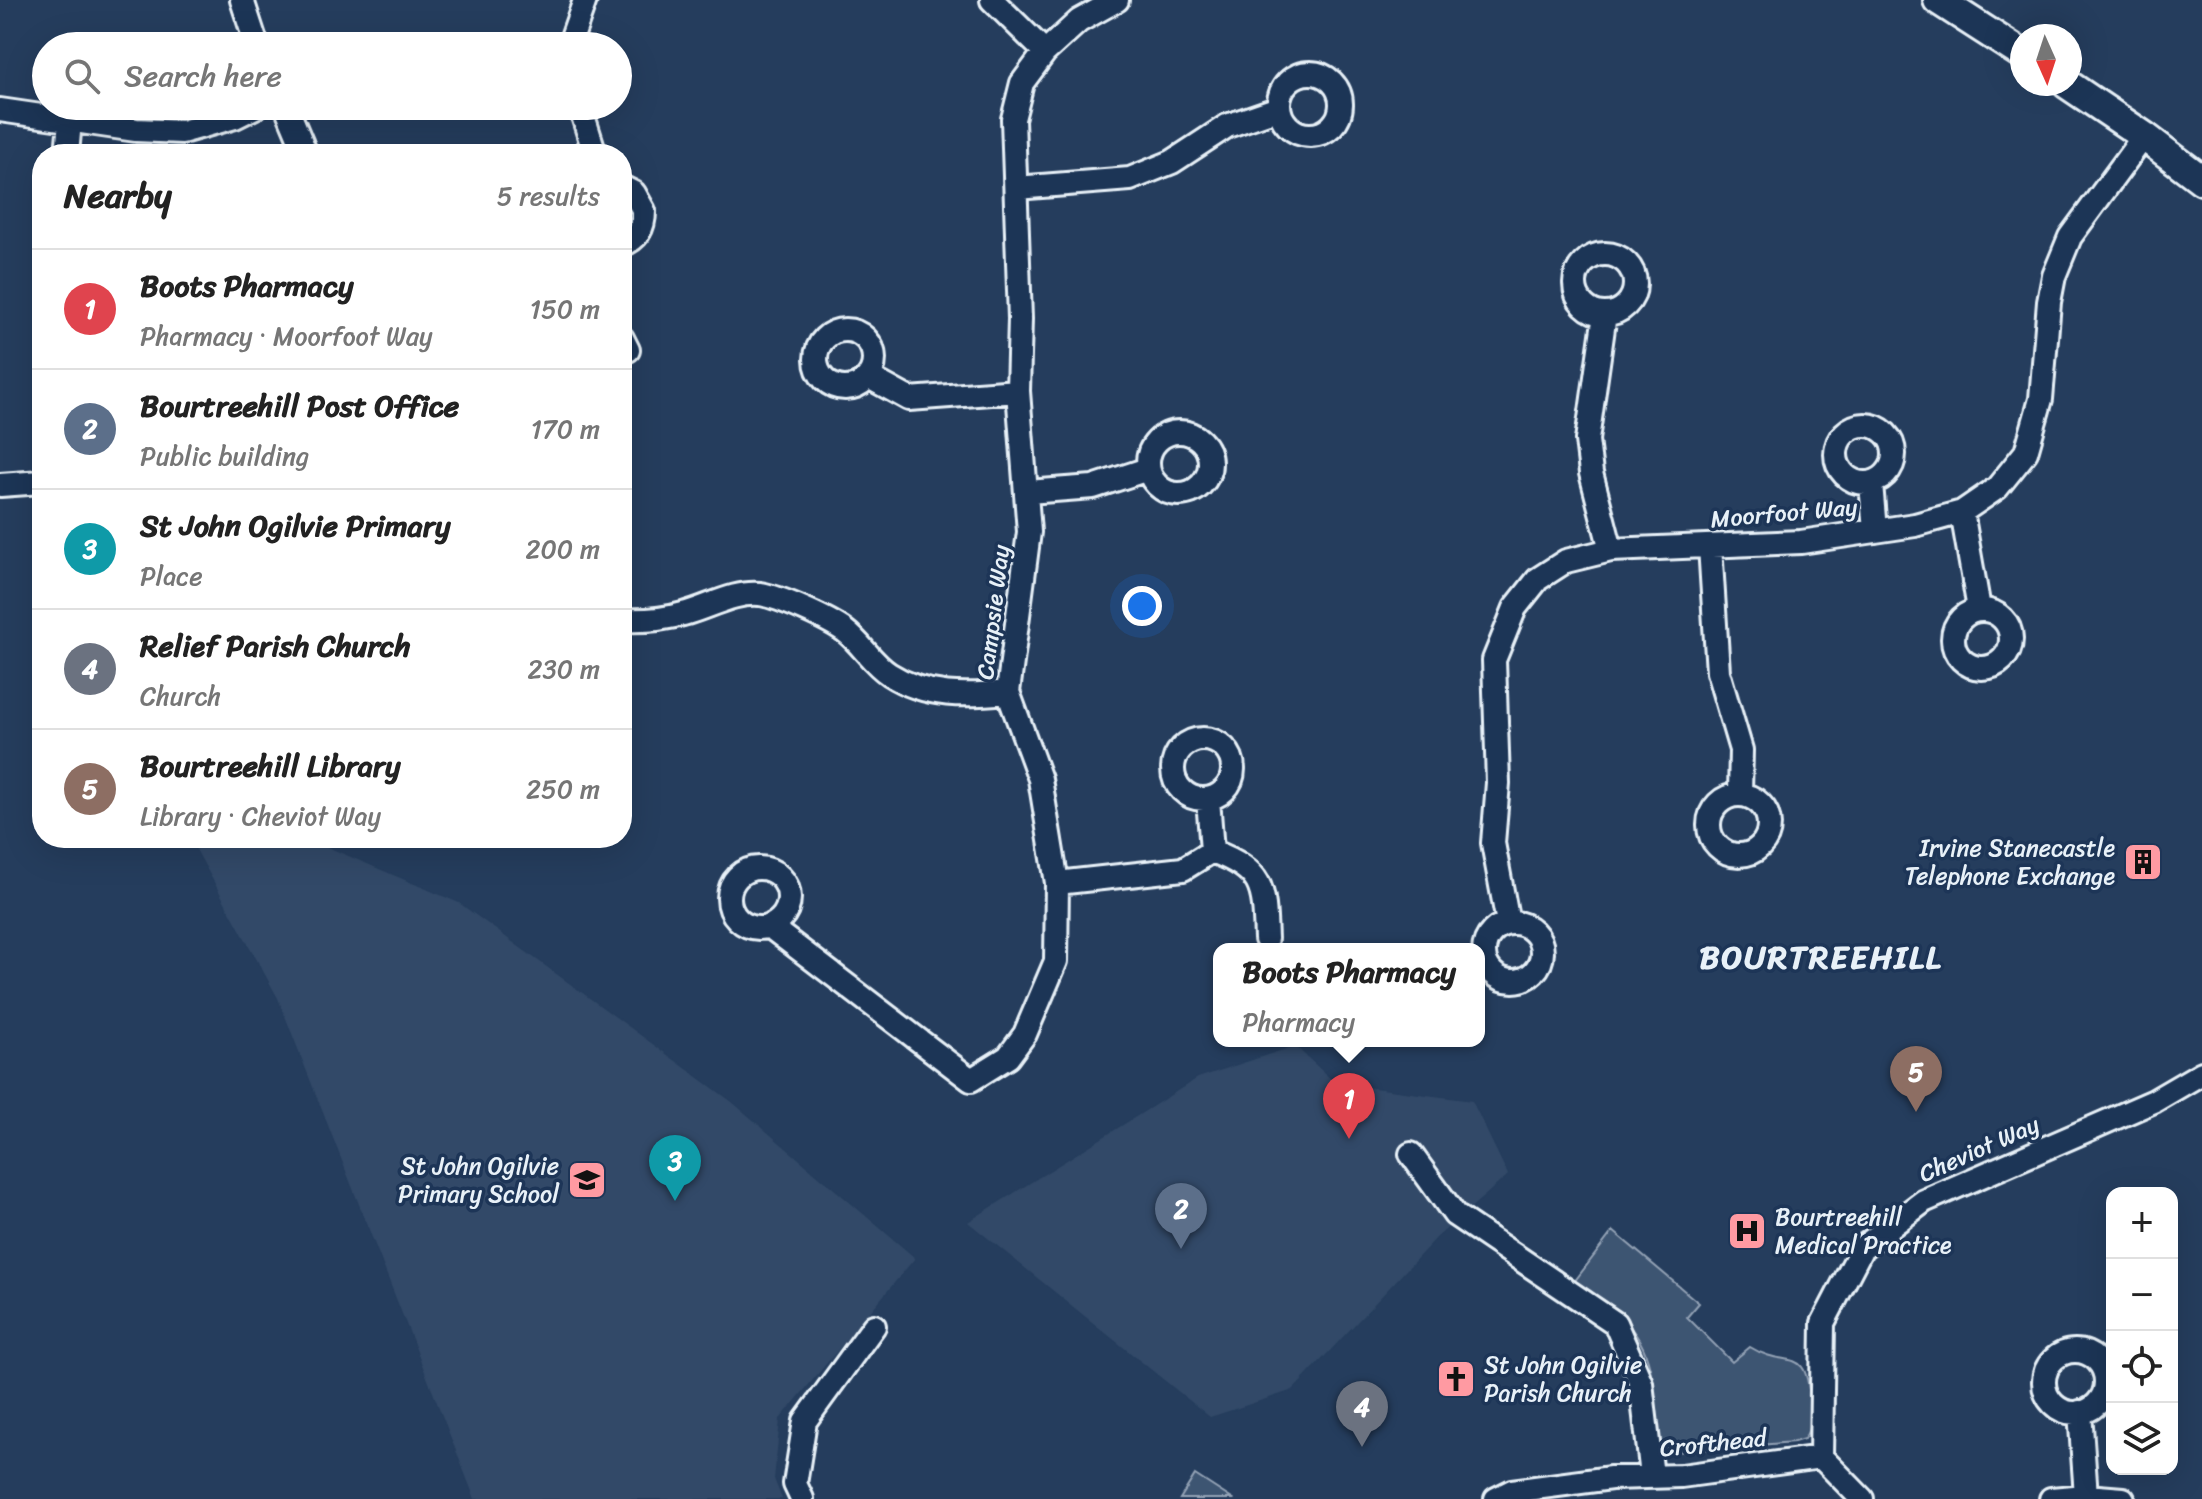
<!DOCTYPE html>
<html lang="en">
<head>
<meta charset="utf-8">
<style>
  :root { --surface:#fff; --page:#f6f6f6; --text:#222; --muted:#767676; --line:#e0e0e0; --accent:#85585c }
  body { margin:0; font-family:Sriracha,sans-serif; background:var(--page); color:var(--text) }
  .controls { position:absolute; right:24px; bottom:24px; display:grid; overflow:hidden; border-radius:16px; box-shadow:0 8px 32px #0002 }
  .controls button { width:72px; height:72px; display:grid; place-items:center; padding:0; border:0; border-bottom:2px solid var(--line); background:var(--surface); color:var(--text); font:40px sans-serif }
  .compass { position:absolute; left:2010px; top:24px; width:72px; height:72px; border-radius:50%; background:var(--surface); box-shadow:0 8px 32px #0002; rotate:177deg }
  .you { position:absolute; left:1142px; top:606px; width:28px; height:28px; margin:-20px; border:6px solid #fff; border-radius:50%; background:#1a73e8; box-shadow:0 0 0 12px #1a73e833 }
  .badge { display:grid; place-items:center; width:52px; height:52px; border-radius:50%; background:var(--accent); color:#fff; font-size:26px; font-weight:700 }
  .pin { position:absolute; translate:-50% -66px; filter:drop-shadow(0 2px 4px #0008) }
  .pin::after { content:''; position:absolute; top:42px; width:28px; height:24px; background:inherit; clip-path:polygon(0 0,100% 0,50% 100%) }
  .popup { position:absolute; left:1213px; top:943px; width:272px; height:104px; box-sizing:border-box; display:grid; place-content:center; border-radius:16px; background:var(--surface); filter:drop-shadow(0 2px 6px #0005); font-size:26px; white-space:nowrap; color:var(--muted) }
  .popup b { font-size:30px; color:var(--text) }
  .popup::after { content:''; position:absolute; left:50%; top:100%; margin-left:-16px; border:16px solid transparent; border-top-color:var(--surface) }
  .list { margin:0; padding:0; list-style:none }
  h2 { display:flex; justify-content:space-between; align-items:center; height:104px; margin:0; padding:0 32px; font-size:34px }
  h2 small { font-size:26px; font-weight:400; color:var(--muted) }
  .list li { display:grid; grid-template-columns:52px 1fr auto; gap:24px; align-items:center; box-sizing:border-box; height:120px; padding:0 32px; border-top:2px solid var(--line) }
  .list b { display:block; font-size:30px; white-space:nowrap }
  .list p { margin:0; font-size:26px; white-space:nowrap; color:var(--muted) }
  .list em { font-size:26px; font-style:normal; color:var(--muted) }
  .icon { flex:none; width:44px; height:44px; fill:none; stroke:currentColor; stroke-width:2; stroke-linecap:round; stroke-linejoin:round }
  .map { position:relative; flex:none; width:2202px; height:1499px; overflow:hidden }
  .search { position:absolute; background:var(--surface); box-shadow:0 8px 32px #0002; left:32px; top:32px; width:600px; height:88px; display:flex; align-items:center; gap:20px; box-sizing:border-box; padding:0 28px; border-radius:44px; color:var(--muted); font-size:30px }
  .panel { position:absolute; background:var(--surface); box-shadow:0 8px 32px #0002; left:32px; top:144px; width:600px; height:704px; border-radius:32px }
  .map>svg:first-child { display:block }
</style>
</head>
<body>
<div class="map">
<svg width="2202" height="1499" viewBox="0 0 2202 1499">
  <rect width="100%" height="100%" fill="#253d5d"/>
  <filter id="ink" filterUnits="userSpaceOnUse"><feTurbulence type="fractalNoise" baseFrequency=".0125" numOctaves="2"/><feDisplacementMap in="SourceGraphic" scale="16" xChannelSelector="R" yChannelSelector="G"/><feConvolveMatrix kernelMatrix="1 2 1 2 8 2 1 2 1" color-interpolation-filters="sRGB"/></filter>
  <g filter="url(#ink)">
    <path fill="#334a68" d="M283,838H306L459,903L732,1102L915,1258L780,1419L774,1479L782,1499H475L278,998L193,844L279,848Z
      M1295,1046L1335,1083L1472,1101L1508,1175L1437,1237L1293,1390L1210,1417L968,1222L1198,1078Z"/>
    <path fill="#3e5472" stroke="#93a2b5" stroke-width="2" d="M1613,1231L1699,1303L1687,1317L1732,1362L1750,1347C1788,1371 1807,1342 1810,1402C1810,1416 1812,1427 1804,1439L1794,1442L1675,1452L1661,1447L1657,1440C1654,1400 1657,1351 1624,1321C1608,1307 1590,1296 1574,1282Z
      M1195,1475L1232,1499H1180Z"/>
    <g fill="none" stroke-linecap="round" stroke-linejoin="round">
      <defs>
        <path id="minor" d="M242,0L257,46
          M992,0L1045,52
          M569,46L585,0
          M1279 104a31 31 0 1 1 62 0a31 31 0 1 1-62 0Z
          M286,106L306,154
          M580,106L595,154
          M0,110L136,130L182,132L235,117L257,106
          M67,154L70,121
          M622,187L634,193L644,211C644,227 638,239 622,245
          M1016,188L1130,179L1172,162L1227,126L1279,108
          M1575 284a30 30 0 1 1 60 0a30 30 0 1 1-60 0Z
          M1605,314L1587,440L1591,473L1611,550
          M816 359a29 29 0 1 1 58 0a29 29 0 1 1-58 0Z
          M622,338L628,350
          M869,377L909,399L1018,391
          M1836 454a29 29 0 1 1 58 0a29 29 0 1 1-58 0Z
          M1148 463a31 31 0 1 1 62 0a31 31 0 1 1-62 0Z
          M1871,483L1875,531
          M0,485L42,482
          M1028,492L1093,487L1148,469
          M1962,512L1979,609
          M1710,546L1718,672L1741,750L1740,793
          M1953 639a29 29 0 1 1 58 0a29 29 0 1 1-58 0Z
          M622,620C643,621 662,620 683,614C707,608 735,591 760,594C780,597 829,619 845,631C861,643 872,663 889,674C926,698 967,696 1008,692
          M1173 769a30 30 0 1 1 60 0a30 30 0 1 1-60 0Z
          M1709 825a30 30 0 1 1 60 0a30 30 0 1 1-60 0Z
          M1212,851C1264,871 1264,886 1266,939
          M729 898a30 30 0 1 1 60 0a30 30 0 1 1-60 0Z
          M1057,883L1183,869L1212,851L1208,799
          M1508,923L1493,843L1498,783L1494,660L1515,608L1538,579L1566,561L1611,550L1801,542L1915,525L1962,512L1997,488L2026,452L2041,399L2049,302L2054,276L2070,237L2144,136
          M1484 952a29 29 0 1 1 58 0a29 29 0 1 1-58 0Z
          M769,926L971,1080L1008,1057L1025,1034L1056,961L1057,883L1040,779L1008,692L1029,532L1018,391L1020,319L1013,119L1022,83L1045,52L1079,21L1117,0
          M1411,1154L1455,1215L1615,1323L1641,1383L1652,1476
          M2044 1382a31 31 0 1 1 62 0a31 31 0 1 1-62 0Z
          M2080,1412L2086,1496
          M802,1499L795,1484L805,1421L874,1326
          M1496,1499L1512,1491L1611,1478L1681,1476L1821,1457
          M1862,1499L1821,1457L1823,1323L1862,1248L1924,1201L2154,1101L2202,1073
          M2051,1499L2086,1496L2123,1499"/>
        <path id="tertiary" d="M1938,0L2022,54
          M2067,84L2144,136L2202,180"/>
      </defs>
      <use href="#minor" stroke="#e8f1f8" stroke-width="28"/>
      <use href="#tertiary" stroke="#e8f1f8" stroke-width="34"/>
      <use href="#minor" stroke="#1d3557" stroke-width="22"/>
      <use href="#tertiary" stroke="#1d3557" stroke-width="28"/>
    </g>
  </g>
  <defs>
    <symbol id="building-square" viewBox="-11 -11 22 22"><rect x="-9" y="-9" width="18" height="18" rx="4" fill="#ff9aa2" stroke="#1d3557"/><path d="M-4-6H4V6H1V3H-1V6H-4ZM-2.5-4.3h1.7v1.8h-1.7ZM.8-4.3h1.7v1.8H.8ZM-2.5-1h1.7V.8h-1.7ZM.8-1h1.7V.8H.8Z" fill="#111"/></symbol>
    <symbol id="school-square" viewBox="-11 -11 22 22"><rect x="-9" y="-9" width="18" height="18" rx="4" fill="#ff9aa2" stroke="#1d3557"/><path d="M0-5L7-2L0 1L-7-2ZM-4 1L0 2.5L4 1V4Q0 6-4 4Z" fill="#111"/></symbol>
    <symbol id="hospital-square" viewBox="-11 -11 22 22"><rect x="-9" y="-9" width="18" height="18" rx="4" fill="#ff9aa2" stroke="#1d3557"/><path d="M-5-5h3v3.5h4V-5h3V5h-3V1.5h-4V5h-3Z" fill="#111"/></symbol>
    <symbol id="church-square" viewBox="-11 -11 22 22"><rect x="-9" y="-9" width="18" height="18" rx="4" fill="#ff9aa2" stroke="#1d3557"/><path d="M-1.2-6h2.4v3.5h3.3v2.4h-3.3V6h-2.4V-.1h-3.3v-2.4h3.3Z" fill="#111"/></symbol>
  </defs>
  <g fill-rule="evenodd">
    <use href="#building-square" x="2121" y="840" width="44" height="44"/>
    <use href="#school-square" x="565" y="1158" width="44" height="44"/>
    <use href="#hospital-square" x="1725" y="1209" width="44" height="44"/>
    <use href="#church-square" x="1434" y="1357" width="44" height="44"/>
  </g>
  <g text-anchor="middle" stroke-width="7" stroke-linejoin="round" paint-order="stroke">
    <g font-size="24" fill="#e8f1f8" stroke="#1d3557">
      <text transform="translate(1784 513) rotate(-5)" y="8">Moorfoot Way</text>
      <text transform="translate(993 612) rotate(-83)" y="8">Campsie Way</text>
      <text transform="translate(1979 1149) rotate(-24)" y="8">Cheviot Way</text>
      <text transform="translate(1713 1443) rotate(-6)" y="8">Crofthead</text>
    </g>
    <g font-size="24" fill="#e8f1f8" stroke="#1d3557" text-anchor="end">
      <text x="2115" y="856">Irvine Stanecastle<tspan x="2115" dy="28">Telephone Exchange</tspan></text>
      <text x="559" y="1174">St John Ogilvie<tspan x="559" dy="28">Primary School</tspan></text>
      <text x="1775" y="1225" text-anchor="start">Bourtreehill<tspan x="1775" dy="28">Medical Practice</tspan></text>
      <text x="1484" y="1373" text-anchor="start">St John Ogilvie<tspan x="1484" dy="28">Parish Church</tspan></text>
    </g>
    <g font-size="32" font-weight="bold" letter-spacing="2" fill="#e8f1f8" stroke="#1d3557">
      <text x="1821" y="968">BOURTREEHILL</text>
    </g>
  </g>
</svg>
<div class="controls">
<button>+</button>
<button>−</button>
<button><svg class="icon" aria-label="locate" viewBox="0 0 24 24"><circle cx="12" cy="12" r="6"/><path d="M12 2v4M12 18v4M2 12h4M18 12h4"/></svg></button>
<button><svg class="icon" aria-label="layers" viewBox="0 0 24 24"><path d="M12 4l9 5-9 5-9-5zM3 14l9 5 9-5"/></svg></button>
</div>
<svg class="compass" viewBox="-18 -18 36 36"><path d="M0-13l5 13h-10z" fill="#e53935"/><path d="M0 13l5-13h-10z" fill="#767676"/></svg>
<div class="you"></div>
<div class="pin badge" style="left:1349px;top:1139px;background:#e0444e">1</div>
<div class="popup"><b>Boots Pharmacy</b>Pharmacy</div>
<div class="pin badge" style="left:1181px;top:1249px;background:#5c6f8a">2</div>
<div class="pin badge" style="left:675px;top:1201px;background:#0f9aa8">3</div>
<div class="pin badge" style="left:1362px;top:1447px;background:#6b7280">4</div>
<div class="pin badge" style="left:1916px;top:1112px;background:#8d6e63">5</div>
<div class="search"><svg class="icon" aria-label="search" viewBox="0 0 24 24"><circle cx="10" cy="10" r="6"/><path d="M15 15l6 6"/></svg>Search here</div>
<section class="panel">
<h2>Nearby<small>5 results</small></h2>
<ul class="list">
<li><span class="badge" style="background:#e0444e">1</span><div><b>Boots Pharmacy</b><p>Pharmacy · Moorfoot Way</p></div><em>150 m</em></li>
<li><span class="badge" style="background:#5c6f8a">2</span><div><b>Bourtreehill Post Office</b><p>Public building</p></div><em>170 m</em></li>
<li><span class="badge" style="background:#0f9aa8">3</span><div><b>St John Ogilvie Primary</b><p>Place</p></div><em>200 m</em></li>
<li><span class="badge" style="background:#6b7280">4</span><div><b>Relief Parish Church</b><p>Church</p></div><em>230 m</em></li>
<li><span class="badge" style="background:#8d6e63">5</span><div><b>Bourtreehill Library</b><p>Library · Cheviot Way</p></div><em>250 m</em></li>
</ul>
</section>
</div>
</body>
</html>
